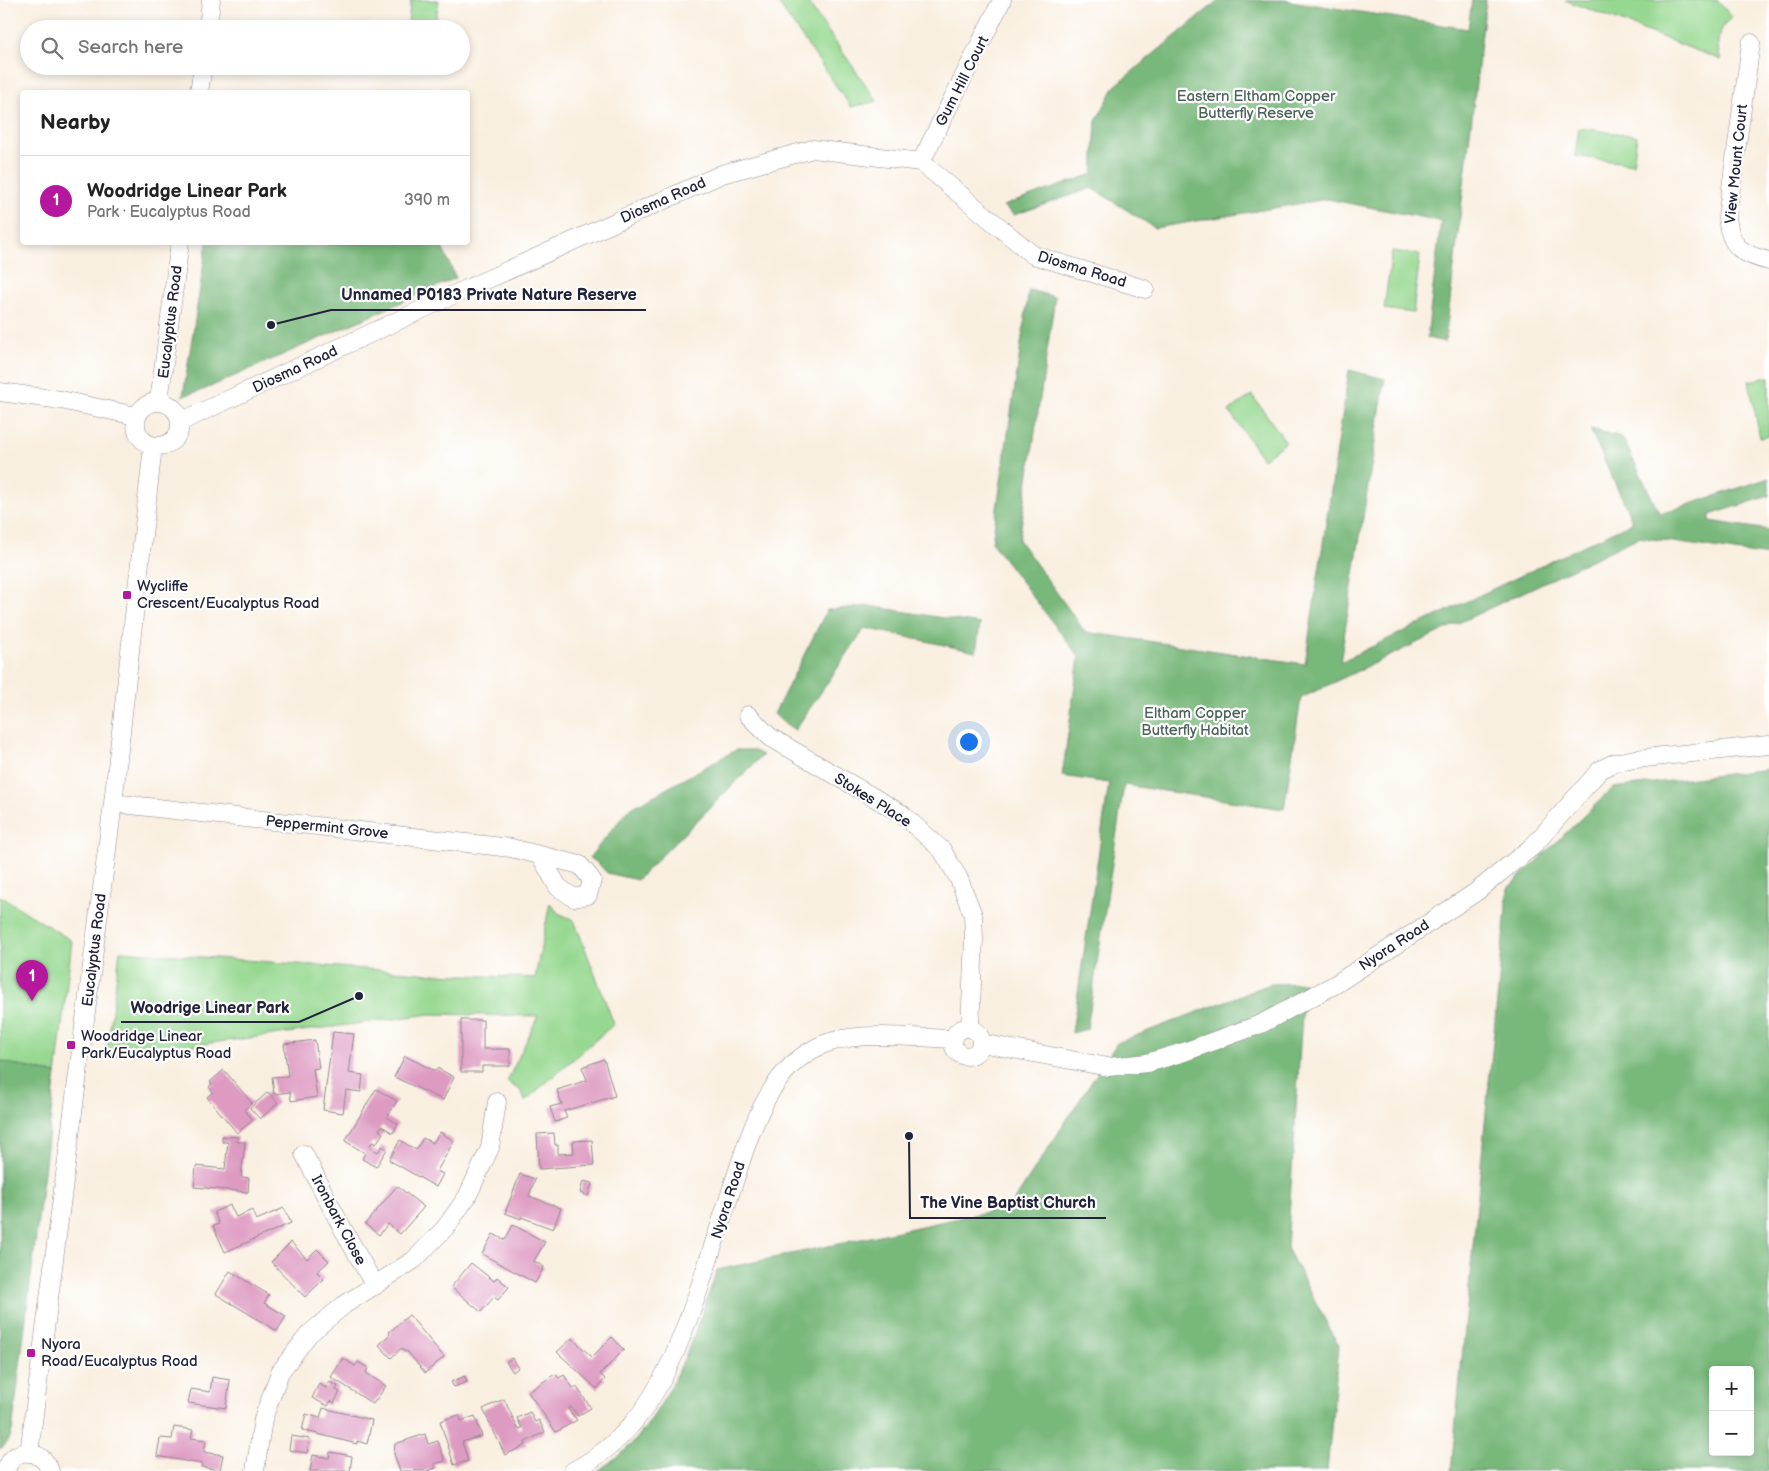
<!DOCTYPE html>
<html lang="en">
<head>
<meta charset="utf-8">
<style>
  :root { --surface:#fff; --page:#f2f2f2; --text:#222; --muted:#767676; --line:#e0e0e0; --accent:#b5179e }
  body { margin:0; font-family:"Balsamiq Sans",sans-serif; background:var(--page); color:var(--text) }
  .controls { position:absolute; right:15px; bottom:15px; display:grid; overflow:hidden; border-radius:5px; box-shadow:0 2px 8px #0003 }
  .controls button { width:45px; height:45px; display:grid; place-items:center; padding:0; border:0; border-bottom:1px solid var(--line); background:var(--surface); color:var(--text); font:25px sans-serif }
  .you { position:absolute; left:968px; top:741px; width:18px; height:18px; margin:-12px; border:4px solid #fff; border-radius:50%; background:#1a73e8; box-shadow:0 0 0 8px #1a73e833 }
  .badge { display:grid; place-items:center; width:32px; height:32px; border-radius:50%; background:var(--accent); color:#fff; font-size:16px; font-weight:700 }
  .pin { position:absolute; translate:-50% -41px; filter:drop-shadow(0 1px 2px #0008) }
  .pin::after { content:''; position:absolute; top:26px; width:18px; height:15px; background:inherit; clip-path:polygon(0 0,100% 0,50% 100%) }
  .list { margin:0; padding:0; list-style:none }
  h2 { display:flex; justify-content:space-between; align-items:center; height:65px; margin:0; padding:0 20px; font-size:21px }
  h2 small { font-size:16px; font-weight:400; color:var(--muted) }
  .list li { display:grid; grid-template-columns:32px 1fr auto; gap:15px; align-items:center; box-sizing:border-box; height:90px; padding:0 20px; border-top:1px solid var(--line) }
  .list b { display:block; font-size:19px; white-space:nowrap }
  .list p { margin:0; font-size:16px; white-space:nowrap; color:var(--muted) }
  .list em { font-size:16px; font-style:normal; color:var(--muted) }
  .icon { flex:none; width:28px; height:28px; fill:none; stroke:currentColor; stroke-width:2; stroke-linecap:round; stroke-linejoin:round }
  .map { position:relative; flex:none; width:1769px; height:1471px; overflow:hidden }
  .search { position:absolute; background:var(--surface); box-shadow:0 2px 8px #0003; left:20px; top:20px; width:450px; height:55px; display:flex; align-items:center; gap:12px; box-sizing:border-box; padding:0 18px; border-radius:28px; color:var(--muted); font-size:19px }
  .panel { position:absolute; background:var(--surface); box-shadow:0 2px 8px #0003; left:20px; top:90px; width:450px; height:155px; border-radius:5px }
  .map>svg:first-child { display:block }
</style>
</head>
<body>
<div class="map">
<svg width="1769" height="1471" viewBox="0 0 1769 1471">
  <rect width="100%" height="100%" fill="#fff"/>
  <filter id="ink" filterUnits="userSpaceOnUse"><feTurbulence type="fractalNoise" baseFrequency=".02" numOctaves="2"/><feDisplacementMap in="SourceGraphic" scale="10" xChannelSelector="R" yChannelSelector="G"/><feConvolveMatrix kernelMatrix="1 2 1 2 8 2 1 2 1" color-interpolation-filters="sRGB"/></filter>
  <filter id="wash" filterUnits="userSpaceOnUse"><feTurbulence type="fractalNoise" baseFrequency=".0096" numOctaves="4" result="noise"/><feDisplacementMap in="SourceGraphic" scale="20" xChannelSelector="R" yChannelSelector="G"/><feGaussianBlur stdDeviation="1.12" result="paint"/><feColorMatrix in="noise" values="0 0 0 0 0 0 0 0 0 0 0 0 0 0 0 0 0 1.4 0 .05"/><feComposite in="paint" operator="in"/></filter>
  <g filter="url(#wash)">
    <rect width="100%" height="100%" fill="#f9efe0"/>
    <path fill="#96d890" stroke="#5c7d66" d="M411,0H439L434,29H407Z
      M776,0H806L877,101L851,107Z
      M1565,0H1717L1732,17C1718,29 1715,42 1721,60Z
      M1579,128L1637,136L1633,164L1575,156Z
      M1392,251L1420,255L1413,313L1384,309Z
      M1769,377V436L1760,438L1749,381Z
      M1252,395L1286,442L1263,459L1229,411Z
      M0,896L72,941L56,1075L0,1061Z
      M550,903L558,913L574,920L614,1024L525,1101L520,1090L507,1082L538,1016L430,1014L106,1057L120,951L434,974L535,978Z"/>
    <path fill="#78b87a" stroke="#4d6d5a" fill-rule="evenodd" d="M1219,0H1284L1468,29L1472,0H1486L1445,342L1427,338L1441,221L1327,199L1155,228L1092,188L1014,215L1003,206L1093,174L1096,121L1115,86Z
      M207,243H440L456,278L203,390L183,396Z
      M1029,290L1055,297L1019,540L1085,632L1305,664L1349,370L1385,379L1340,662L1633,522L1590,429L1622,437L1660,514L1769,478V496L1710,515V521L1769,530V556L1639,537L1301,698L1284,809L1124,785L1087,1029L1072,1033L1109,783L1062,776L1079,657L992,543Z
      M870,606L980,624L976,652L865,628L795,730L783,722L774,714L827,610Z
      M736,750H753L763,755L637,880L607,873L598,863L589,858L628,810Z
      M1769,769V1471H1451L1508,888L1613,788ZM1713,1370H1750V1452H1713Z
      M1304,983L1287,1248L1339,1346L1327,1471H598C613,1460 630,1448 641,1433C679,1385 697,1327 717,1270L1010,1207L1117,1043L1270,984Z
      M0,1061L56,1074L12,1431C10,1439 7,1445 0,1449Z"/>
    <g id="blocks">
      <path fill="#de9bc2" d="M461,1020H483V1049H510V1066H482V1072H461Z
        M333,1032L354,1034L349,1073L363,1075L361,1092L346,1090L343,1113L323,1110Z
        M315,1040L319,1068L313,1069L317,1097L291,1101L290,1092L274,1094L272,1077L288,1076L284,1044Z
        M405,1056L435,1071L437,1068L454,1077L443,1100L394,1077Z
        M604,1059L615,1096L564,1111L567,1118L555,1122L550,1107L562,1104L557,1090L587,1080L582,1067Z
        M224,1070L252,1103L244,1110L253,1120L237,1133L207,1097L213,1092L209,1087L212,1084L210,1082Z
        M376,1089L397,1101L387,1117L398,1124L393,1133L382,1126L379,1130L383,1133L376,1144L372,1142L369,1147L378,1152L382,1146L387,1149L376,1167L362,1159L365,1153L345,1141Z
        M268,1092L278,1103L260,1119L250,1108Z
        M440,1132L454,1141L437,1171L443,1174L436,1187L389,1160L400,1140L416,1150L423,1138L433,1143Z
        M554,1133L555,1145H558V1154L574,1153L573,1141L592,1140L594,1165L539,1169L537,1134Z
        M222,1136L238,1137L237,1142H245L241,1177L249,1178L248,1192L194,1187L196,1166L225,1169L228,1142H222Z
        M520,1174L535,1179L529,1196L561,1208L553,1229L521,1217V1219L505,1213Z
        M583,1181L592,1183L588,1196L580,1193Z
        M397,1186L424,1207L400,1234L388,1224L379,1235L365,1224Z
        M230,1205L236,1217L252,1210L256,1220L284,1208L291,1223L225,1252L213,1226L219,1224L214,1212Z
        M513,1225L545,1242L534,1261L544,1267L535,1283L482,1254L493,1234L505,1240Z
        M291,1242L307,1259L317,1249L329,1261L317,1272L324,1279L305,1297L271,1262Z
        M471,1263L494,1281L497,1277L509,1287L498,1300L494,1297L481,1312L451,1287Z
        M230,1271L269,1295L264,1303L286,1316L277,1331L216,1294Z
        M409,1315L444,1357L425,1373L407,1351L405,1352L402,1348L391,1358L379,1345L390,1334L389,1332Z
        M612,1337L624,1350L600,1374L605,1379L597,1389L557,1352L572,1338L592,1357Z
        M343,1358L355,1366L358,1362L368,1368L366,1373L386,1386L373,1404L331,1377Z
        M512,1358L518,1368L513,1372L506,1362Z
        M555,1374L559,1378L564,1375L574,1389L576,1386L591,1408L578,1416L571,1407L568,1409L577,1420L556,1432L528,1392Z
        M465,1376L467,1382L454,1387L451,1382Z
        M212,1377L230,1380L226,1408L188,1403L191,1389L210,1392Z
        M329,1382L338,1386L336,1390L340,1392L334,1403L331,1401L328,1406L312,1398L319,1384L326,1388Z
        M504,1399L518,1429L522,1428L517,1418L530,1412L535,1422L539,1420L545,1432L525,1442L526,1445L505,1455L483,1409Z
        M323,1408L372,1420L367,1444L357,1441V1444L302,1430L306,1414L320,1418Z
        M459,1415L461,1421L475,1416L482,1436L462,1442L468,1461L454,1465L440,1421Z
        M174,1427L193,1430L191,1438L206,1440L204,1452L223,1455L220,1470L201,1467L202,1464L157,1456L160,1438L172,1439Z
        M425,1434L428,1444L438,1441L445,1461L434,1464L436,1468L427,1471H400L394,1454L395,1444Z
        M291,1436L310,1439L307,1453L289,1450Z
        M330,1452L352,1456L350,1471H310L313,1455L329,1458Z"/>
    </g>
  </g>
  <g filter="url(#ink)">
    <use href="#blocks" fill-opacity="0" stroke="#8e888e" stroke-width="1"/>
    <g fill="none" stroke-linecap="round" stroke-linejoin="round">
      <defs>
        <path id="minor" d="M208,29L211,0
          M1751,43L1727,217C1730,247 1741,254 1769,261
          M199,92L203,66
          M921,162L1002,0
          M0,392L61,400L136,416
          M159,401L180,242
          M136 424a22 22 0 1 1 44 0a22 22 0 1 1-44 0Z
          M180,422L453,295L722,174L813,149L921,162L1033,255L1145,289
          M748,715L770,737L902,814L942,850L959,879L973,915L974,939L970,1028
          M113,803L511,848L580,865L592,880L588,895L574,898L558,887L540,855
          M953 1042a14 14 0 1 1 28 0a14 14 0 1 1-28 0Z
          M981,1043L1108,1067L1147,1063L1184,1052L1261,1024L1336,984L1476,892L1533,846L1600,770L1614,763L1635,759L1769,745
          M304,1154L339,1222L375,1286
          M29,1453L113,803L153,446
          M6,1471C12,1446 42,1447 50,1471
          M255,1471L263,1419L280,1372L309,1334L344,1305L414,1260L445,1228L467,1197L490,1148L497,1102
          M573,1471C595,1459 616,1443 632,1424C664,1387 682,1338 698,1292C711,1253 724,1213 737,1173C751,1129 769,1074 812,1050C849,1028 912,1038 954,1039"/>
      </defs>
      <use href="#minor" stroke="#8e888e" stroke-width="19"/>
      <use href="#minor" stroke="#fff" stroke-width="18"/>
    </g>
  </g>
  <g fill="#b5179e" stroke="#fff" stroke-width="2">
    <rect x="122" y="590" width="10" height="10" rx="2.5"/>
    <rect x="66" y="1040" width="10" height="10" rx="2.5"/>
    <rect x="26" y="1348" width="10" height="10" rx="2.5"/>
  </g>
  <g text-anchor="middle" stroke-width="4.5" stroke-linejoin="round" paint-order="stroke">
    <g font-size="15" fill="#22223b" stroke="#fff">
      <text transform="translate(962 81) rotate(-63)" y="5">Gum Hill Court</text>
      <text transform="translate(1736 164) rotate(-84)" y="5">View Mount Court</text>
      <text transform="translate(663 200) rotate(-24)" y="5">Diosma Road</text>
      <text transform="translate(1082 269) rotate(17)" y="5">Diosma Road</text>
      <text transform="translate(170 322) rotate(-83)" y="5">Eucalyptus Road</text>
      <text transform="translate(295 369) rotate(-25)" y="5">Diosma Road</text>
      <text transform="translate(873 800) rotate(32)" y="5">Stokes Place</text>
      <text transform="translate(327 827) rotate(6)" y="5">Peppermint Grove</text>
      <text transform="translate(1394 945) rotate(-33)" y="5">Nyora Road</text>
      <text transform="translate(94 950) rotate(-83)" y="5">Eucalyptus Road</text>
      <text transform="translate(728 1200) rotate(-72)" y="5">Nyora Road</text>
      <text transform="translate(339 1220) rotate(62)" y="5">Ironbark Close</text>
    </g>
    <g font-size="15" fill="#4b6259" stroke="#fff">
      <text x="1256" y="101">Eastern Eltham Copper<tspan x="1256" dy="17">Butterfly Reserve</tspan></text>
      <text x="1195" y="718">Eltham Copper<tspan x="1195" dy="17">Butterfly Habitat</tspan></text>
    </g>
    <g font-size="15" fill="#22223b" stroke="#fff" text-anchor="start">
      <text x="137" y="591">Wycliffe<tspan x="137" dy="17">Crescent/Eucalyptus Road</tspan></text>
      <text x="81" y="1041">Woodridge Linear<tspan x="81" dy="17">Park/Eucalyptus Road</tspan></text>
      <text x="41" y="1349">Nyora<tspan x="41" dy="17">Road/Eucalyptus Road</tspan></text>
    </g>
  </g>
  <path fill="none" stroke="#22223b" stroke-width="2" d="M271 325L331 310H646M359 996L299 1022H121M909 1136L910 1218H1106"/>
  <g fill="#22223b" stroke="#fff" stroke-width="2">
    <circle cx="271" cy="325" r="5"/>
    <circle cx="359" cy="996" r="5"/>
    <circle cx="909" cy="1136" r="5"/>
  </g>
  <g font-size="16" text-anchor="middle" font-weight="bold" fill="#22223b" stroke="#fff" stroke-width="4.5" stroke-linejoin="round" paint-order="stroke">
    <text x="489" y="300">Unnamed P0183 Private Nature Reserve</text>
    <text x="210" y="1013">Woodrige Linear Park</text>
    <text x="1008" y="1208">The Vine Baptist Church</text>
  </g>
</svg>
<div class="controls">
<button>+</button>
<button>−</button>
</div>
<div class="you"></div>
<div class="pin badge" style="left:32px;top:1001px">1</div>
<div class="search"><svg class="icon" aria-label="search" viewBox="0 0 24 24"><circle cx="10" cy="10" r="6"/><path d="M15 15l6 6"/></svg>Search here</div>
<section class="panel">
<h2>Nearby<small></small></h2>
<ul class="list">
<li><span class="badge">1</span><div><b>Woodridge Linear Park</b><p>Park · Eucalyptus Road</p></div><em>390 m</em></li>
</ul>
</section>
</div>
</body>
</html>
